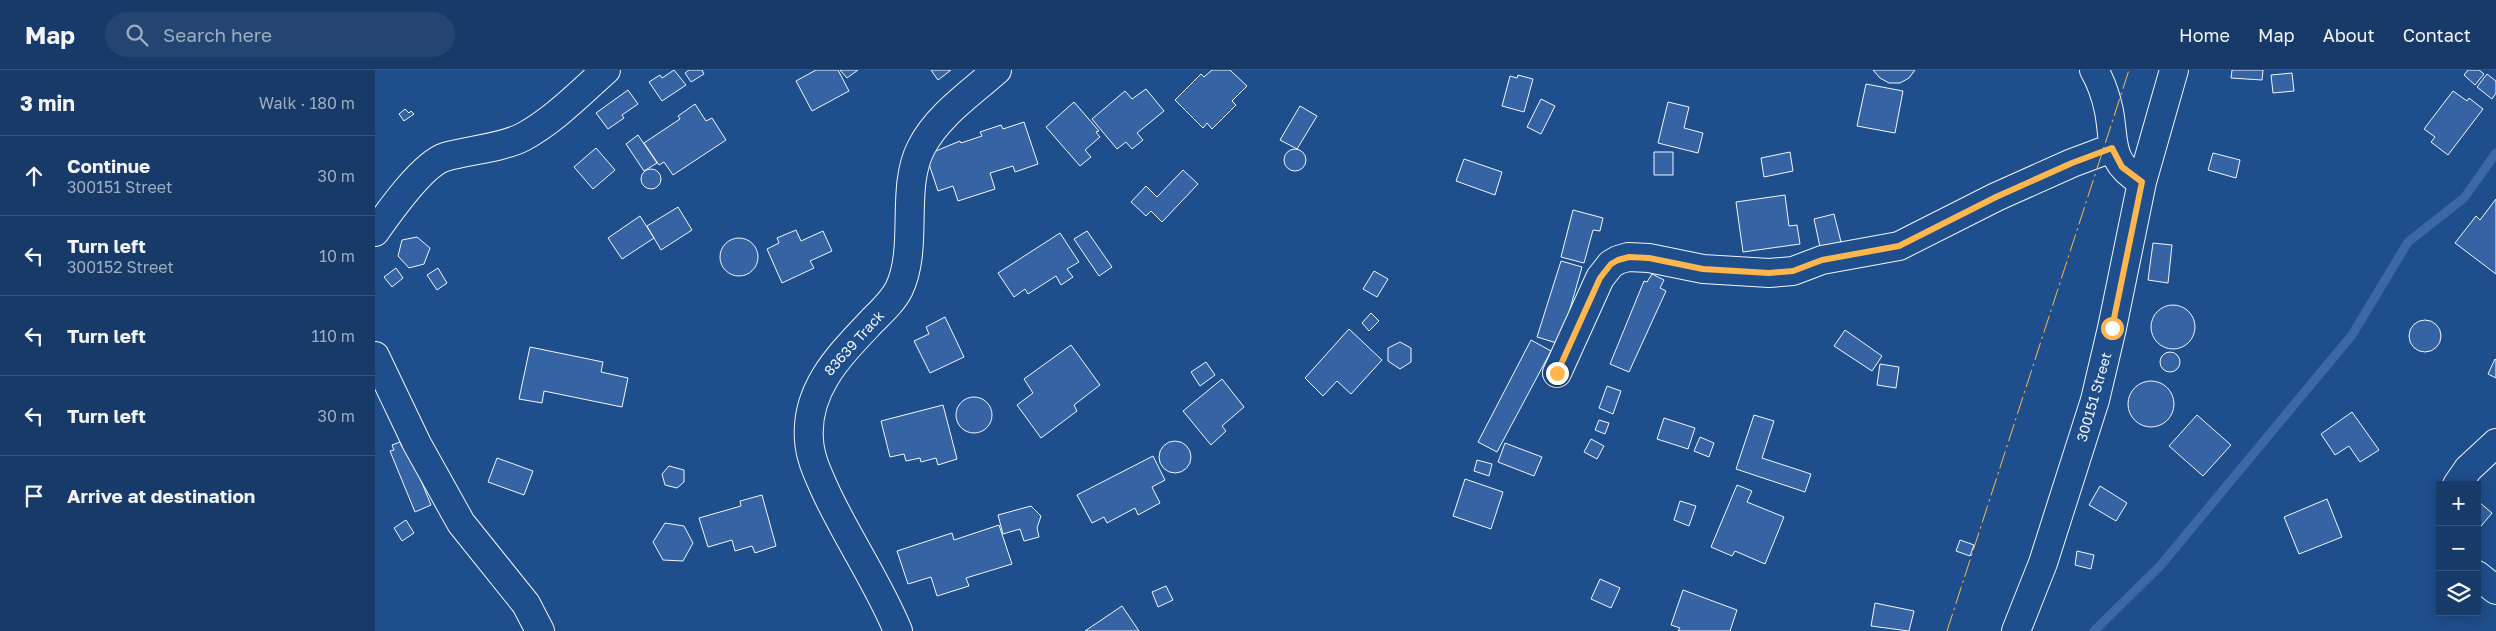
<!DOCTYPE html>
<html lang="en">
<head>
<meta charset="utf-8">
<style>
  :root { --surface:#173a69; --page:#244571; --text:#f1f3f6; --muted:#9eadc0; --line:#36547d }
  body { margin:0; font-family:"Golos Text",sans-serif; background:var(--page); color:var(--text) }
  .controls { position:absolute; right:15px; bottom:15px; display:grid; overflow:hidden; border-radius:0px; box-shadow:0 2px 12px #0003 }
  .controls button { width:45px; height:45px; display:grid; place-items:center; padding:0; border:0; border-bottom:1px solid var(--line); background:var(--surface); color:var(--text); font:25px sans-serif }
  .stop { position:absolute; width:15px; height:15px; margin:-11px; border:4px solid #ffb74d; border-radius:50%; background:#fff }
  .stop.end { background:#ffb74d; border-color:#fff; box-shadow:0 1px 5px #0008 }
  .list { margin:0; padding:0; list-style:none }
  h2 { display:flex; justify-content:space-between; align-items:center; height:65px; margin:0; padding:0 20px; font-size:21px }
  h2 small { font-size:16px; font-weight:400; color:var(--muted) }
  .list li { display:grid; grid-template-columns:32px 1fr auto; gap:15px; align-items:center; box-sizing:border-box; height:80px; padding:0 20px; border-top:1px solid var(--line) }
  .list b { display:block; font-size:19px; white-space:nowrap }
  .list p { margin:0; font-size:16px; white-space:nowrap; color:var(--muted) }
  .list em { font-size:16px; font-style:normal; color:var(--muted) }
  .icon { flex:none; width:28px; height:28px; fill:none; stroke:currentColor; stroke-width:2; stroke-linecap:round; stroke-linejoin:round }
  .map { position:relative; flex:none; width:2121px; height:561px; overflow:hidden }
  header { display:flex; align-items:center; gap:30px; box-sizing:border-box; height:70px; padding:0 25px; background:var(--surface); border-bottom:1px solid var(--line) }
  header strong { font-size:24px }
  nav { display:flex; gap:28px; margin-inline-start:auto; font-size:18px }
  .search { width:350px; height:45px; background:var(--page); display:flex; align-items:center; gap:12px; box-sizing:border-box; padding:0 18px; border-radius:28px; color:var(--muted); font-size:19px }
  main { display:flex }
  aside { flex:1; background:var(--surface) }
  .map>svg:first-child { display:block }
</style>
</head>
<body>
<header>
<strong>Map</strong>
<div class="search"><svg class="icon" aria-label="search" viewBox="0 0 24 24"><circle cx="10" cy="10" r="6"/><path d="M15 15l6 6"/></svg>Search here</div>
<nav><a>Home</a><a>Map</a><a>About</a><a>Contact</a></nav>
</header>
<main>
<aside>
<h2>3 min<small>Walk · 180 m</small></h2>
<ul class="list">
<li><svg class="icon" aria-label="ahead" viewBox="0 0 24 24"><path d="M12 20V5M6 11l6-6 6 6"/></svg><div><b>Continue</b><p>300151 Street</p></div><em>30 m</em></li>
<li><svg class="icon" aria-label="left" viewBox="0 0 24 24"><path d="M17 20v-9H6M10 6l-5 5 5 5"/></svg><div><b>Turn left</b><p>300152 Street</p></div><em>10 m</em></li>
<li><svg class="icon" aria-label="left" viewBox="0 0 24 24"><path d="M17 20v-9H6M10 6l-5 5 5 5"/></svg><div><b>Turn left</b></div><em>110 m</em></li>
<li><svg class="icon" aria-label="left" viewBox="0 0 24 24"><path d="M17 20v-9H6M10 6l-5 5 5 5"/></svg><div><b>Turn left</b></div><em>30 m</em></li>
<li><svg class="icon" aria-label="arrive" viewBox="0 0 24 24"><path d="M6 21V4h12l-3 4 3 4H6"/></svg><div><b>Arrive at destination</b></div></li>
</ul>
</aside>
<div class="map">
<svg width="2121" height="561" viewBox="0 0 2121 561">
  <rect width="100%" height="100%" fill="#1f4e8c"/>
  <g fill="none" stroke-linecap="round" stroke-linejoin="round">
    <path stroke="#3b69a3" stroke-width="9" d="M1719,561L1785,496L1977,265L2033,172L2089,128L2121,83"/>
  </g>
  <path fill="#3563a3" stroke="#f2f6ff" d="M299,0L311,15L287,31L274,12L285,5L287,8Z
    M314,0H327L329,4L316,12L310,3Z
    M441,0H463L474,21L437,41L421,11Z
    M465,0H483L472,8Z
    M556,0H576L563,10Z
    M837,0H855L872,16L857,31L861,35L837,59L832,53L828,58L800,30L826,4L829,7Z
    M1498,0H1540L1534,8L1525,13H1514L1505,8Z
    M1857,0H1888L1887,10L1856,8Z
    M2093,0H2104L2109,4L2100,15L2089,5Z
    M1917,3L1919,21L1898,23L1896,5Z
    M2112,4L2121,11V23L2117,29L2102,17Z
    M1143,5L1158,9L1149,42L1127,36L1135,6L1142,8Z
    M1491,14L1528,21L1520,63L1482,56Z
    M771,19L789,41L762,63L768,70L757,79L751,72L742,79L717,49L750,21L757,29Z
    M253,20L263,34L247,45L249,48L233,59L221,43Z
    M2078,21L2092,31L2094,28L2108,39L2073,85L2056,72L2060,67L2049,59Z
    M1166,29L1180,36L1166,64L1152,57Z
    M699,32L724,61L721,62L725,67L710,80L716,87L705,96L671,57Z
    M1293,32L1314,37L1309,58L1328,63L1323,83L1283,73Z
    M320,34L331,51L337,48L351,70L298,105L289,92L284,95L269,73L305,49L303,46Z
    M925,36L942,46L922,79L905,70Z
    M30,39L34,43L36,41L39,44L29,51L24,44Z
    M649,52L663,94L640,102L638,96L615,103L620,119L583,131L578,116L563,121L551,85L585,71L586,73L607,66L605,62L626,55L628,59Z
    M263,65L282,93L269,101L251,74Z
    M221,78L240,100L218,119L199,97Z
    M909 90a11 11 0 1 1 22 0a11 11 0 1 1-22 0Z
    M1279,82H1298V105H1279Z
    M1415,82L1418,101L1389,107L1386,88Z
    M1838,83L1865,90L1861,108L1833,100Z
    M1089,89L1127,102L1120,125L1081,111Z
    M266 109a10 10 0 1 1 20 0a10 10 0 1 1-20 0Z
    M808,100L823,114L787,152L776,141L771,146L756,132L771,116L782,127Z
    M1410,125L1414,156L1422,155L1425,174L1368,182L1361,132Z
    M2121,129V204L2080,173L2101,146L2105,150Z
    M303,137L317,160L286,180L272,156Z
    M1198,140L1228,148L1225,161L1218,160L1209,193L1186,187Z
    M1459,144L1466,172L1445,177L1439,149Z
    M265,146L279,168L247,189L233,168Z
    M421,160L426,171L448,161L457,181L435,191L439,198L407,213L392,179L404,173L402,168Z
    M712,161L737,197L724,206L699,169Z
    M685,163L704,192L692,199L698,207L686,215L681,206L653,224L650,219L639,227L623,203Z
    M42,167L55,178L49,194L34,198L23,186L27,170Z
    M345 187a19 19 0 1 1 38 0a19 19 0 1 1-38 0Z
    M1778,173L1797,175L1793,213L1773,210Z
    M1186,191L1207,197L1185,274L1162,267Z
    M21,198L28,208L17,217L9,207Z
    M63,198L72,213L62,220L52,205Z
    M999,201L1013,209L1002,227L988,219Z
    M1277,204L1289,210L1285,218L1291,221L1254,302L1235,294L1269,211L1272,212Z
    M1776 257a22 22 0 1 1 44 0a22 22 0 1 1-44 0Z
    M996,243L1004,251L994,261L987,253Z
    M570,247L589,287L555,303L539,271L554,264L551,257Z
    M2034 266a16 16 0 1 1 32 0a16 16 0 1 1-32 0Z
    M974,259L1007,290L976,324L962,311L948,326L930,308Z
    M1470,260L1507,286L1497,301L1459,276Z
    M1156,270L1176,281L1122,382L1103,372Z
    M1025,272L1036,278V292L1025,299L1013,291V278Z
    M696,275L725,315L699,335L702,341L666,368L642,335L658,323L649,309Z
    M155,277L228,292L226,302L253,308L247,337L169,321L167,333L144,329Z
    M1785 292a10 10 0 1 1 20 0a10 10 0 1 1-20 0Z
    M2120,289L2121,290V308L2113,304Z
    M831,292L840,305L825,316L816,302Z
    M1505,294L1524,297L1521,318L1502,315Z
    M847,309L869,337L847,356L851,361L836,375L808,341Z
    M1753 334a23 23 0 1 1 46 0a23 23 0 1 1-46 0Z
    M1232,316L1246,321L1238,344L1224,338Z
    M581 345a18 18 0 1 1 36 0a18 18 0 1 1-36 0Z
    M568,335L582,389L563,395L561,388L546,392L545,388L531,391L529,384L515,387L506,351Z
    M1977,342L2004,380L1985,392L1974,376L1960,385L1946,364Z
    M1379,345L1399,351L1387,388L1436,404L1430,422L1361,399Z
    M1822,345L1856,375L1828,406L1794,376Z
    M1289,348L1320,358L1313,379L1282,369Z
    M1224,350L1234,353L1230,364L1220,360Z
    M1325,367L1339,373L1334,387L1319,381Z
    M1216,369L1229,376L1222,389L1209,382Z
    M784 387a16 16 0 1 1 32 0a16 16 0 1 1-32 0Z
    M25,372L27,377L31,374L56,435L40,442L15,381L19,380L17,375Z
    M1130,373L1167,387L1159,406L1123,392Z
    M778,386L790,410L777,417L785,433L763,445L760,438L732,453L729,447L717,453L702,425Z
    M122,388L158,401L149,425L113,412Z
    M1102,390L1117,394L1114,406L1099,401Z
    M294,396L309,400V412L302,418L290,415L287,404Z
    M1090,409L1128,422L1116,459L1078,446Z
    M1362,415L1377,421L1372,432L1409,447L1390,494L1360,481L1357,486L1336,477Z
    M1725,416L1752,433L1741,451L1714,435Z
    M387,425L401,476L380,483L377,476L360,481L357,470L333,477L324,448L366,436L365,431Z
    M1952,429L1967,467L1924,484L1909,447Z
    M1305,431L1321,436L1314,456L1299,450Z
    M2104,432L2117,443L2102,461V434Z
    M656,436L666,446L662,458L664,467L649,471L645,459L628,464L623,445Z
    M31,450L39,463L27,471L19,458Z
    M290,453L309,456L318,473L308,491L288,490L278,472Z
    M624,455L637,494L591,508L594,516L562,526L556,507L533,514L522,481L577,463L579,470Z
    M1585,470L1599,475L1595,486L1581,481Z
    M1702,481L1719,485L1716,499L1700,495Z
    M1225,509L1245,518L1236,538L1216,529Z
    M791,516L798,530L783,537L777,522Z
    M1308,520L1362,540L1355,561H1303L1305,558L1296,555Z
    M1500,533L1539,541L1534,561L1496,556Z
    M747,536L764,561H710Z"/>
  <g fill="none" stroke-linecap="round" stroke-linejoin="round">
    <defs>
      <path id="minor" d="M1719,0C1726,12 1731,27 1734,41C1740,74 1733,92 1767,112
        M0,162C14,142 48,94 70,87C94,80 127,78 148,67C179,50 204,24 231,0
        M0,286L42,374L86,453L151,534L165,561
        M1182,303L1225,208L1236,194L1243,190L1253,187L1274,188L1328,199L1394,203L1418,201L1447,190L1524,176L1621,127L1697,93L1737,78
        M2082,415L2093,399L2121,373
        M2102,505L2121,520
        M1641,561L1668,493L1720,330L1737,258L1767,112L1799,0"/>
      <path id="tertiary" d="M523,561C503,512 472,468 450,420C443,404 435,388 434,370C430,319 465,285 497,251C507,241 518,231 524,219C544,177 525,119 546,78C562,46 595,24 622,0"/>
    </defs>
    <use href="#minor" stroke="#f2f6ff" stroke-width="30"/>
    <use href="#tertiary" stroke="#f2f6ff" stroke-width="30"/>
    <use href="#minor" stroke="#1f4e8c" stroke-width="28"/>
    <use href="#tertiary" stroke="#1f4e8c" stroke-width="28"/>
    <path stroke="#ffb74d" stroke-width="1" stroke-dasharray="18 4 2.5 4" stroke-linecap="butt" d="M1572,561L1754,0"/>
  </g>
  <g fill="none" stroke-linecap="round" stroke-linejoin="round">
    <path stroke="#ffb74d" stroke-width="6" d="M1182,303L1225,208L1236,194L1243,190L1254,187L1274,188L1328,199L1394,203L1418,201L1447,190L1524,176L1621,127L1697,93L1737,78L1747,97L1767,112L1737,258"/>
  </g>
  <g text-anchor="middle" stroke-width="4" stroke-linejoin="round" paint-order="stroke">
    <g font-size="14" fill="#f2f6ff" stroke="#1f4e8c">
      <text transform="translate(479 273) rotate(-48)" y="5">83639 Track</text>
      <text transform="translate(1719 327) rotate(-74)" y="5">300151 Street</text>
    </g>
  </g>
</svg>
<div class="controls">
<button>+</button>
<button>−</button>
<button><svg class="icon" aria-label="layers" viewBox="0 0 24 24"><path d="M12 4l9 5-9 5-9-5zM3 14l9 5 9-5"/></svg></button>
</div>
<div class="stop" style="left:1737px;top:258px"></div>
<div class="stop end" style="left:1182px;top:303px"></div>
</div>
</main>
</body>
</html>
